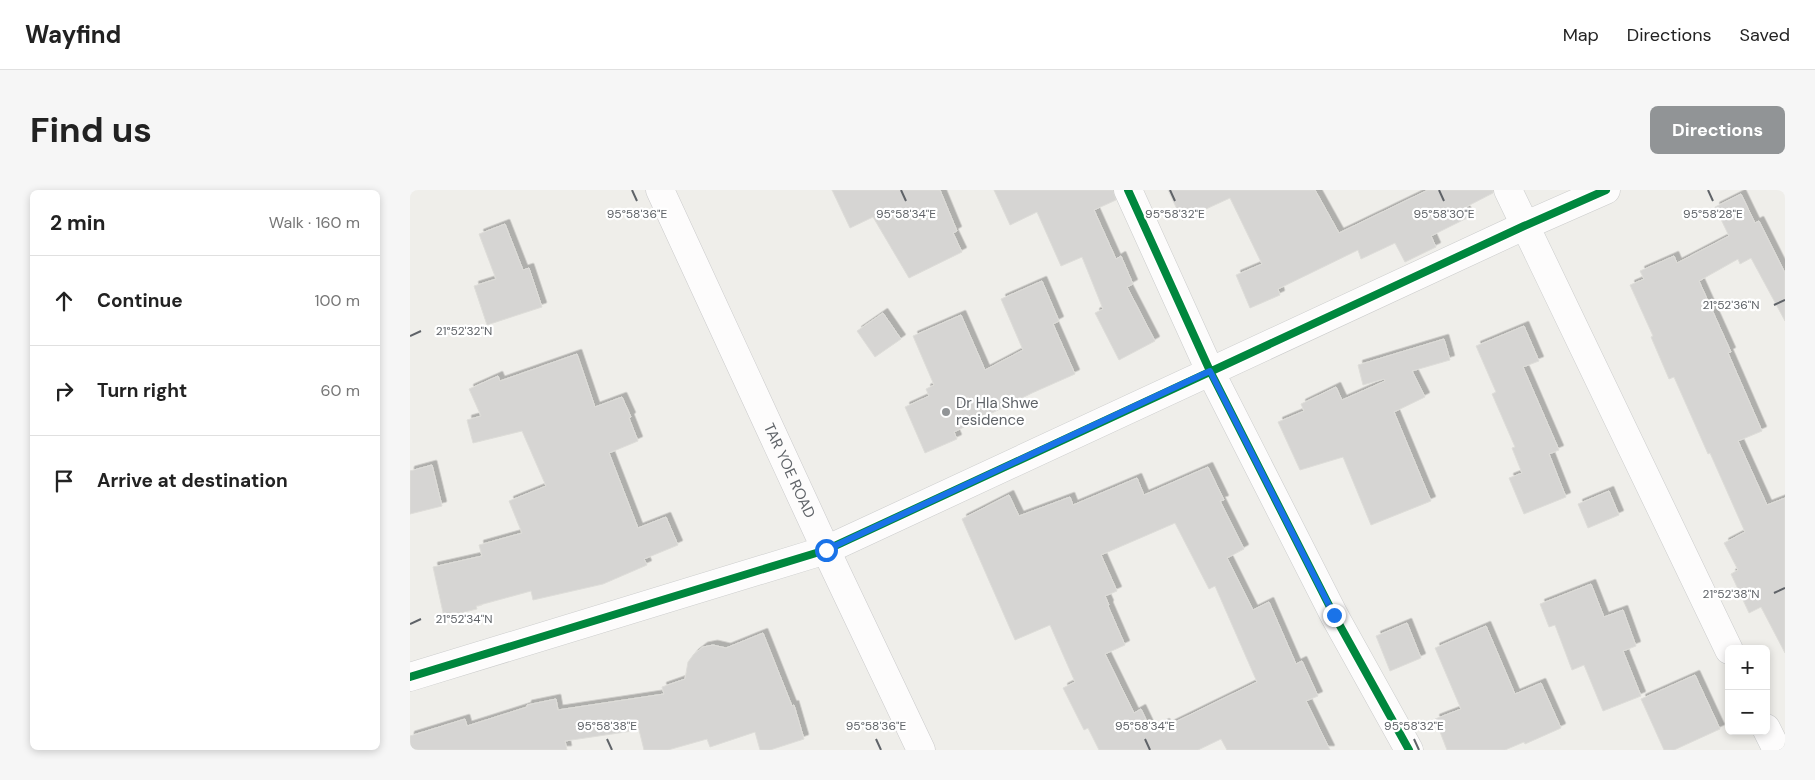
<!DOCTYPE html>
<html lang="en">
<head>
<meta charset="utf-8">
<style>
  :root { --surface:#fff; --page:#f6f6f6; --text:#222; --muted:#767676; --line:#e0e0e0; --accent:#919496 }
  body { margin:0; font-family:"DM Sans",sans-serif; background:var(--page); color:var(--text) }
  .controls { position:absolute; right:15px; bottom:15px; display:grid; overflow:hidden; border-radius:8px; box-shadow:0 2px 8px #0003 }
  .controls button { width:45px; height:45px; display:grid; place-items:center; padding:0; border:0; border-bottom:1px solid var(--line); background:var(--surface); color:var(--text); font:25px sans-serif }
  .stop { position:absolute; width:15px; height:15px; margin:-11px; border:4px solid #1a73e8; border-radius:50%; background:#fff }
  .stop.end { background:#1a73e8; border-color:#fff; box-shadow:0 1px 5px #0008 }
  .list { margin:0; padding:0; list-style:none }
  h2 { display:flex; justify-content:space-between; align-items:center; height:65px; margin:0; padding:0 20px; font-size:21px }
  h2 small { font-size:16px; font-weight:400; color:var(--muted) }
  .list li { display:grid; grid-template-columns:32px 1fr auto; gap:15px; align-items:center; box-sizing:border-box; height:90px; padding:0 20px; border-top:1px solid var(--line) }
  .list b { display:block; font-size:19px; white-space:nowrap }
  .list em { font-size:16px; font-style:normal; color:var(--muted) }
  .icon { flex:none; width:28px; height:28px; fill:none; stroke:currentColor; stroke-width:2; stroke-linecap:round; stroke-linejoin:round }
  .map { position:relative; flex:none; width:1375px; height:560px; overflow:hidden; border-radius:8px }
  header { display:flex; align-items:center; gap:30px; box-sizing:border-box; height:70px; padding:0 25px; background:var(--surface); border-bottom:1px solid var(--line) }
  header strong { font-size:24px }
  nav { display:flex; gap:28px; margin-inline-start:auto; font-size:18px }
  .intro { display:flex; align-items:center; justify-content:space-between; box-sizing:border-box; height:120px; padding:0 30px }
  h1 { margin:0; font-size:35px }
  .button { padding:12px 22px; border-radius:8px; background:var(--accent); color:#fff; font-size:18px; font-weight:700 }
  main { display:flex; gap:30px; padding:0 30px }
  aside { flex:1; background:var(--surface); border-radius:8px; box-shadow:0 2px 8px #0003 }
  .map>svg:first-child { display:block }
</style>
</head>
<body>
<header>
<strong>Wayfind</strong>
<nav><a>Map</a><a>Directions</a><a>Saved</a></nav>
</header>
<div class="intro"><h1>Find us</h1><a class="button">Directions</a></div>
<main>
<aside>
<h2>2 min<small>Walk · 160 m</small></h2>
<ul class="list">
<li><svg class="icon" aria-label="ahead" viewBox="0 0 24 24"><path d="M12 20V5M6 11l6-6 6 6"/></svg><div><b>Continue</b></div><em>100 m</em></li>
<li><svg class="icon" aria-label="right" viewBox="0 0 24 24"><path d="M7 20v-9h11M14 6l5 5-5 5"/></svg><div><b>Turn right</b></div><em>60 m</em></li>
<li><svg class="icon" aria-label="arrive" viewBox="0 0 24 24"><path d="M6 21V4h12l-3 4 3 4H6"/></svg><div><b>Arrive at destination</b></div></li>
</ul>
</aside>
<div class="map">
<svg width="1375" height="560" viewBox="0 0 1375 560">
  <defs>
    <filter id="shadow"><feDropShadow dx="4.5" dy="-4.5" stdDeviation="0" flood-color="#0004"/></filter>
  </defs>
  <rect width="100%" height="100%" fill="#efeeea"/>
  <path fill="#d6d5d3" stroke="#deddd9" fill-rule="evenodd" filter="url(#shadow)" d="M422,0H530L547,41L543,43L552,62L499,88L463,27L440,38Z
    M584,0H703L706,10L684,20L706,69L711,66L723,94L717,97L745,151L709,170L685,123L693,119L672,67L651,76L627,22L600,35Z
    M758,0H905L929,43L1018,0H1083V3L1054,18L1059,27L1021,46L1026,57L995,72L985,53L951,69L948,60L868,99L870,105L840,118L826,85L852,74L820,8L772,30Z
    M1331,4L1345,33L1349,31L1375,83V131L1341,68L1330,74L1328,69L1289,91L1321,162L1318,163L1352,241L1328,251L1357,315L1375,308V463L1351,417L1339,423L1321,384L1328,380L1314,353L1335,342L1300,263L1298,264L1264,187L1259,189L1241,147L1243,146L1220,95L1234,89L1230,81L1264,66L1267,73L1319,46L1305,17Z
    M95,34L113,80L119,78L132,117L77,135L64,96L86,89L69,44Z
    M632,91L649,131L643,134L665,184L622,203L544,242L547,249L515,263L495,217L519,206L516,199L524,195L503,146L551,125L575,180L613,160L591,109Z
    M473,123L491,149L465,167L447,141Z
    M1114,136L1129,171L1113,177L1149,260L1139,264L1156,307L1114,324L1099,288L1112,283L1102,258L1105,257L1082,204L1086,202L1066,156Z
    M1034,149L1040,170L1002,181L1015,207L984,222L1021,311L961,335L933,267L890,280L868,232L894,221L891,214L926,197L932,210L975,191L974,189L953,195L948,175Z
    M167,164L185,217L212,207L221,227L219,228L228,251L199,263L228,338L256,327L268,355L234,369L237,375L193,394L123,410L121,401L66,416L67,419L34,427L23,377L72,366L69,355L112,343L99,311L136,296L112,241L63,253L57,230L71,226L59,199L88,186L90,191Z
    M22,275L32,316L0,324V281Z
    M798,277L814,310L810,311L834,359L817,368L843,420L859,412L886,474L892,471L908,506L896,511L920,560H817L811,549L788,560H689L678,538L674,540L653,498L665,492L640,435L605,450L552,329L599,305L609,326L660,307L663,315L727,288L734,305ZM765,333L799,399L805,396L847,492L757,536L755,533L741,540L731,519L724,523L695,464L715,455L698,416L699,415L695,406L707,401L691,365Z
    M1199,301L1209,325L1178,338L1168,314Z
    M1181,394L1194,427L1213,420L1226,456L1213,461L1231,506L1193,521L1174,475L1162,480L1145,435L1139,437L1130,414Z
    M997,433L1011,468L980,481L966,446Z
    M1076,436L1105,504L1131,493L1151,538L1115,554L1114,552L1095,560H1037L1025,529L1051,519L1025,458Z
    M353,443L382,516L384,515L394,549L360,560H350L345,542L300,557L297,549L258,560H234L229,540L155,551L157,560H0V546L55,529L57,536L117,517V515L146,509L148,520L254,504L252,497L275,489L278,472L284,464L293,457L303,455L316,458Z
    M1285,485L1310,539L1264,560H1254L1231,509Z"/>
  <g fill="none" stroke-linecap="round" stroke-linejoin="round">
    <defs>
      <path id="minor" d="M718,0L800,181L924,425L999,560
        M1098,0L1319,460
        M0,487L416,360L1114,36L1196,0
        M1356,538L1367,560"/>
      <g id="secondary">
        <path id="s1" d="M250,0L416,360L511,560"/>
      </g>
    </defs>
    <use href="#minor" stroke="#cbcccc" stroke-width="29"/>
    <use href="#secondary" stroke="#cacacb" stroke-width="29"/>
    <use href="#minor" stroke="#fdfcfc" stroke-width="28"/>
    <use href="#secondary" stroke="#fdfcfc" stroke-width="28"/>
    <defs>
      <path id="cycleway" d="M718,0L800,181L924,425L999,560
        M0,487L416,360L1114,36L1196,0"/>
    </defs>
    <use href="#cycleway" stroke="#fff" stroke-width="11"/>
    <use href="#cycleway" stroke="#00873e" stroke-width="8"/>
  </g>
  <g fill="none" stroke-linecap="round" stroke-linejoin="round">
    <path stroke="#1a73e8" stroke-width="6" d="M416,360L800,181L924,425"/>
  </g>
  <path fill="none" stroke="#5f6368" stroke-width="2" d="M222,0L227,11M491,0L496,11M760,0L765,11M1029,0L1034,11M1298,0L1303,11M1364,115L1375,110M0,146L11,141M1364,403L1375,398M0,434L11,429M197,549L202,560M466,549L471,560M735,549L740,560M1004,549L1009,560"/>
  <circle fill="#919496" stroke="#fff" stroke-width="2" cx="536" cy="222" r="5"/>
  <g text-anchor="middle" stroke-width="4.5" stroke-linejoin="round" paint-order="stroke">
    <g font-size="15" fill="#5f6368" stroke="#fff" text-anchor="start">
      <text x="546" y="218">Dr Hla Shwe<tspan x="546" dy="17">residence</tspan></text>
    </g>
    <g font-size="15" fill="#5f6368" stroke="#fff">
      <text dy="5" stroke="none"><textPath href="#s1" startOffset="309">TAR YOE ROAD</textPath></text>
    </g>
  </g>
  <g font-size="12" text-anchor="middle" fill="#5f6368" stroke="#fff" stroke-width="4.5" stroke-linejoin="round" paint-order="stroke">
    <text x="227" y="28">95°58'36"E</text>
    <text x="496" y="28">95°58'34"E</text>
    <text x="765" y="28">95°58'32"E</text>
    <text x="1034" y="28">95°58'30"E</text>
    <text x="1303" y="28">95°58'28"E</text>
    <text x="1321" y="119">21°52'36"N</text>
    <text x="54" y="145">21°52'32"N</text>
    <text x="1321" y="408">21°52'38"N</text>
    <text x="54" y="433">21°52'34"N</text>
    <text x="197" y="540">95°58'38"E</text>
    <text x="466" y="540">95°58'36"E</text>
    <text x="735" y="540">95°58'34"E</text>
    <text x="1004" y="540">95°58'32"E</text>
  </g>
</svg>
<div class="controls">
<button>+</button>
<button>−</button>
</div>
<div class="stop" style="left:416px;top:360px"></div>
<div class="stop end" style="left:924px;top:425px"></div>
</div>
</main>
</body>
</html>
